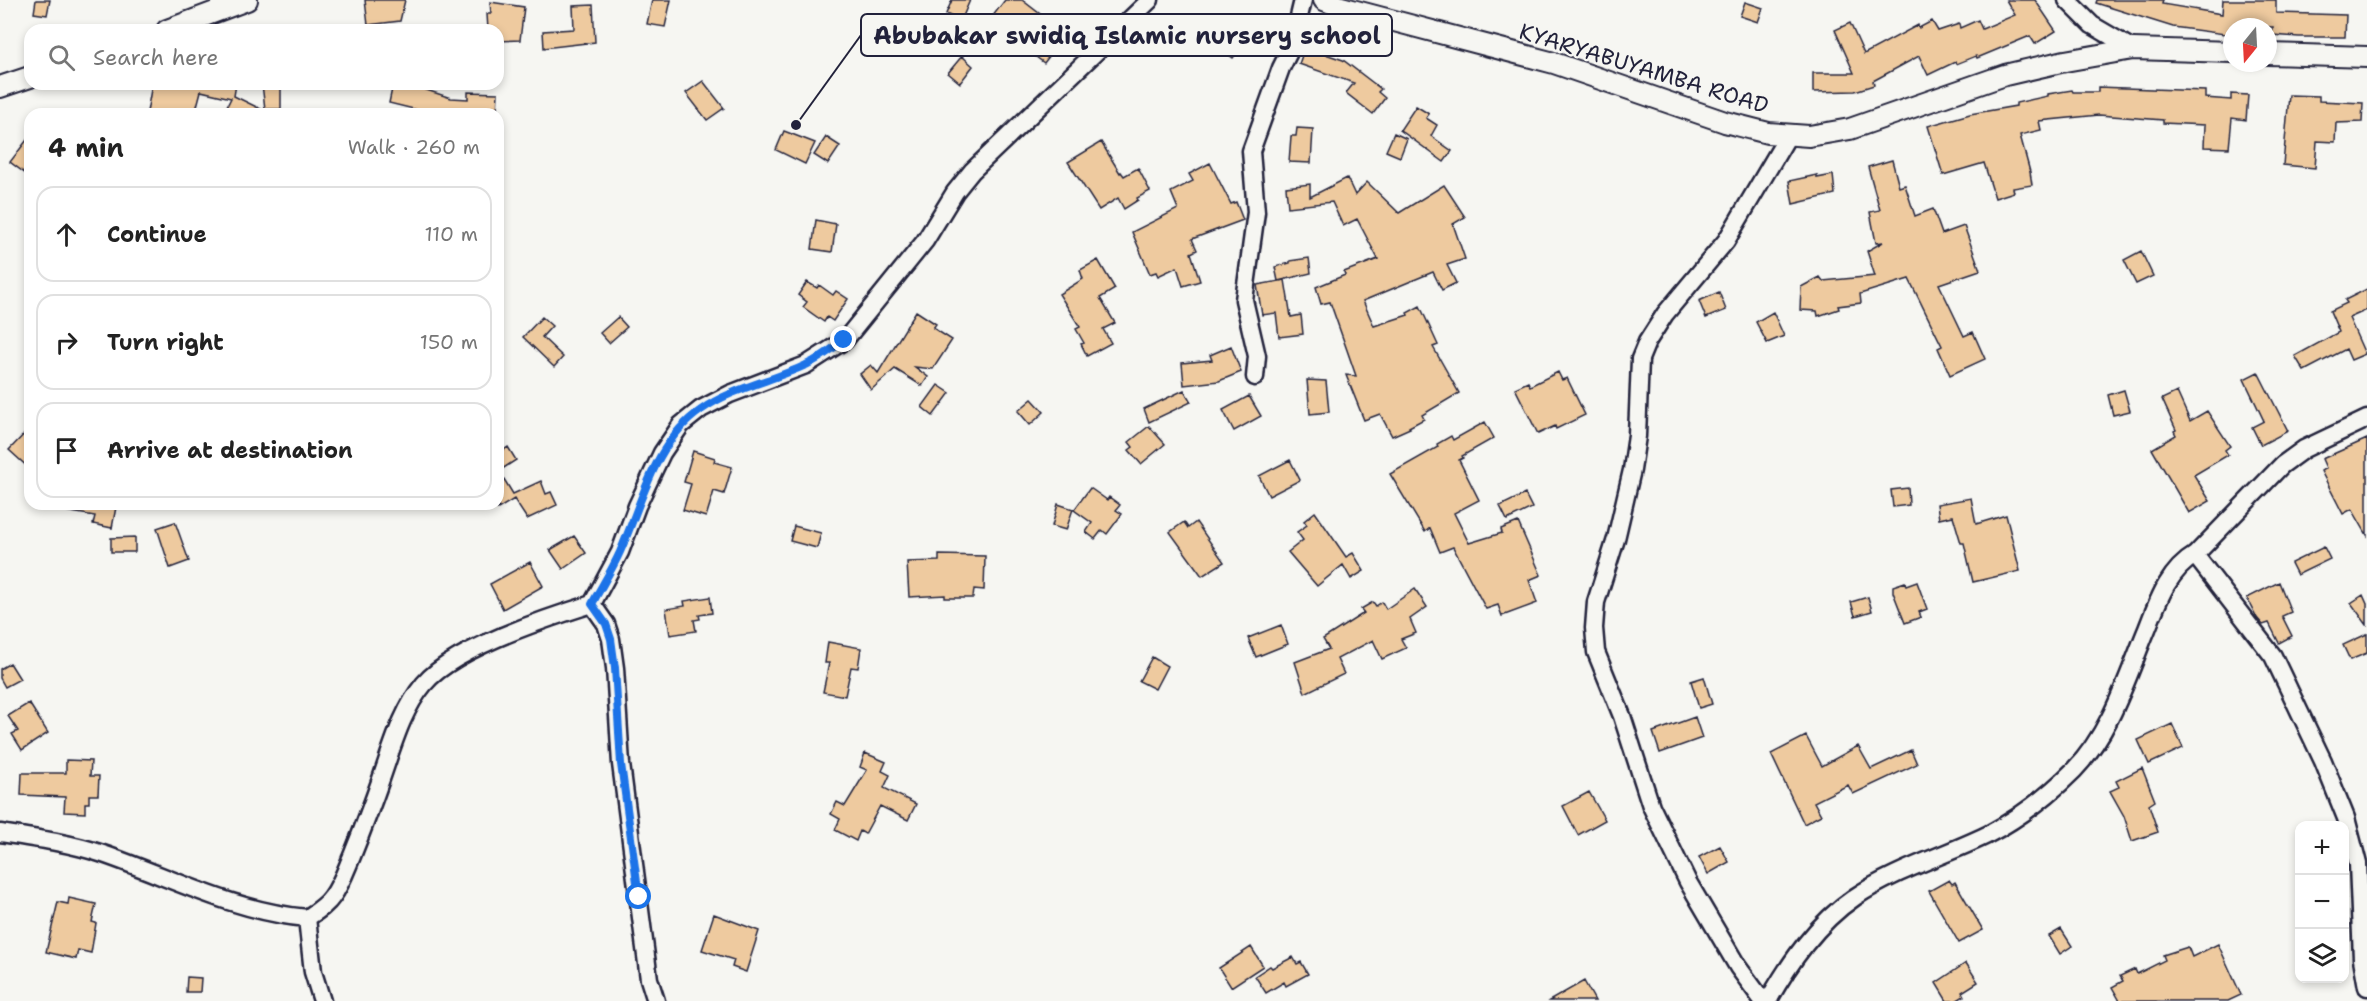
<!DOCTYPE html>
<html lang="en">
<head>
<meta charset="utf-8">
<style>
  :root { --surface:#fff; --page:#f6f6f6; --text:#222; --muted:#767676; --line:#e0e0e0 }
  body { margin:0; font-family:"Shantell Sans",sans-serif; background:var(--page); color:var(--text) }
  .controls { position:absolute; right:18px; bottom:18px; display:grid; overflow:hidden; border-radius:12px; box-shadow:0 3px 9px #0003 }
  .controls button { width:54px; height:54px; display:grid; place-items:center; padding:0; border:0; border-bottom:2px solid var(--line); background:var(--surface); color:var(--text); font:30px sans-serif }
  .compass { position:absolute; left:2223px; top:18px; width:54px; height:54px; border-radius:50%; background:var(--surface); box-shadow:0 3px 9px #0003; rotate:198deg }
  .stop { position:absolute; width:18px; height:18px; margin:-14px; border:4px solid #1a73e8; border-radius:50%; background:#fff }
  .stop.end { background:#1a73e8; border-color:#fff; box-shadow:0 2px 6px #0008 }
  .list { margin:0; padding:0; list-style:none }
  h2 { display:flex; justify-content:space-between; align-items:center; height:78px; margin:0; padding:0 24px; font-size:26px }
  h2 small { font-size:20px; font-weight:400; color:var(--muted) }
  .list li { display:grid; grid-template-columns:39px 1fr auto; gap:18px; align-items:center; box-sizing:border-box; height:96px; margin:0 12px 12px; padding:0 12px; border:2px solid var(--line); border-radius:18px }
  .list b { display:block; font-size:22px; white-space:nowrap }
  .list em { font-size:20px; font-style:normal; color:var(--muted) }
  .icon { flex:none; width:33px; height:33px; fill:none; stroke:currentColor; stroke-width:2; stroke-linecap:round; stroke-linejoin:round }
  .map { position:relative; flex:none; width:2367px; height:1001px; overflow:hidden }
  .search { position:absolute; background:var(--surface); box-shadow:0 3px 9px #0003; left:24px; top:24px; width:480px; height:66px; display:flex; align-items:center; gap:15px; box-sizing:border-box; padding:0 21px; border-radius:18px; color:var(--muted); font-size:22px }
  .panel { position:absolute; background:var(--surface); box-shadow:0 3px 9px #0003; left:24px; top:108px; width:480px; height:402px; border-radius:18px }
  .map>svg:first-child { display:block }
</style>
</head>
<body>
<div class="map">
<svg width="2367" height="1001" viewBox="0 0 2367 1001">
  <rect width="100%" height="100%" fill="#f6f6f2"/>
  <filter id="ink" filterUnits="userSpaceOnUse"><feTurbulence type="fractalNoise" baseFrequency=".0167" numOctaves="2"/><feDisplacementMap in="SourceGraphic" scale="12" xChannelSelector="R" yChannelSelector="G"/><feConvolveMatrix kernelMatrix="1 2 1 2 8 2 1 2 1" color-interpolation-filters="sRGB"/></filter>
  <g filter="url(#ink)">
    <path fill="#eeca9f" stroke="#22223b" stroke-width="1.5" d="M36,0H50L47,15L34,13Z
      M365,0H405L400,21L368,25Z
      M652,0H671L665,27L647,24Z
      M952,0H970L961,21L946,14Z
      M1005,0H1022L1066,34L1044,63L989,21Z
      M2006,0H2035L2056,31L2035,44L2030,36L1977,58L1976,56L1956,64L1955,62L1928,75L1919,56L1873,81L1874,85L1855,91L1813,92V73H1854L1835,30L1850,23L1864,54L1918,25L1919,28L1932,21L1938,31L1959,24L1960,28L1978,20L1982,29L2015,15Z
      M2097,0H2163L2162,4L2222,14L2223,0H2276V13L2346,15L2345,37H2299L2272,35L2273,27H2232V35L2173,27L2096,3Z
      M490,2L524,7L520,40L498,41V30H488L487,14H491Z
      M1745,2L1763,8L1758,22L1740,16Z
      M593,5L595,42L544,48L543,31L574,29L573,6Z
      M1220,14L1250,36L1233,58L1204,36Z
      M1305,47L1343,60L1381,89L1378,92L1385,98L1373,114L1346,93L1354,83L1299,64Z
      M962,56L973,66L960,83L948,73Z
      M703,81L724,108L707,120L686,93Z
      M152,84L170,87V84H236L234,96L271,114H223L231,98L201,91L195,114H157L147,112Z
      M262,84H281V109H265Z
      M393,84H408L451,98L468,99V92L498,93L497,114H434L389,103Z
      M2098,87L2205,91V98L2231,100V94L2248,95L2246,120L2232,118L2229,148L2204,147L2205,125L2163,123V120L2099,115L2039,121L2041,130L2020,135L2030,172L2032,185L2013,188L2014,192L1995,198L1984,163L1943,175L1928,126L1970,114L2016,106V103L2048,96V94L2072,90L2073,92H2098Z
      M2289,95L2319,96V101L2363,103L2362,122L2336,123L2335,142L2317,141L2315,168L2283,165Z
      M1416,106L1429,114L1426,118L1437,125L1431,136L1452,151L1444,162L1400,130Z
      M1297,128L1313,129L1311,163L1289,162L1291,136H1296Z
      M784,131L815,143L805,164L776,150Z
      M1394,133L1407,139L1400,157L1386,151Z
      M30,136V177L10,162Z
      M826,137L840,146L828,164L814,155Z
      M1101,142L1120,173L1121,172L1124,176L1138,168L1150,191L1137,198L1138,200L1124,209L1118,198L1099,210L1068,162Z
      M1892,160L1899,187L1905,185L1915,216L1933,209L1942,234L1964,226L1980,270L1939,284L1964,336L1973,332L1985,359L1950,375L1938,348L1942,346L1909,279L1860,294L1861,303L1838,306L1839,309L1818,316L1817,311L1800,310L1801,287L1820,277L1823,281L1875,276L1867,251L1883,242L1876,243L1870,212L1880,210L1868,167Z
      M1210,163L1231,204L1236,202L1243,220L1192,239L1197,250L1191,253L1200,281L1183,286L1177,267L1158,276L1156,272L1150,274L1132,232L1178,209L1171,192L1193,181L1189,174Z
      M1817,175V178L1833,175L1835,194L1793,204L1789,181Z
      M1347,178L1355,195L1367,182L1399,213L1444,185L1465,217L1453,224L1465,259L1447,265L1456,283L1442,290L1433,272L1363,301L1374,326L1408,315L1407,313L1420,306L1438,345L1433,347L1459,393L1422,415L1424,419L1409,427L1410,428L1392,436L1380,414L1364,420L1346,375L1356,376L1347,350L1330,302L1321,304L1316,287L1345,275L1344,272L1378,259L1357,219L1343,226L1332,202L1288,207L1286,187L1310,184V197Z
      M816,220L836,224L832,252L812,249Z
      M2141,251L2153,276L2136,284L2124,260Z
      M1309,258L1311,273L1278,281L1275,267L1290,263V261Z
      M1098,260L1115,289L1100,298L1115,323L1103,329L1111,343L1087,356L1081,344L1084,343L1076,329L1080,327L1059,294L1083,279L1080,270Z
      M1285,280L1291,317L1301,315L1303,334L1279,337L1276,313L1262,315L1257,285Z
      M807,282L817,288L819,285L833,295L836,291L848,299L833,321L827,317L824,322L803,307L807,302L798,295Z
      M2367,289V310L2349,318L2365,354L2351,360L2346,349L2304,371L2295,356L2339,332L2330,311L2347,303L2345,300Z
      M1719,292L1726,310L1706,318L1699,301Z
      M916,311L936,324L933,328L952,340L933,369L915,367L928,377L922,386L895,369L871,390L860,374L871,365L878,373Z
      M1773,312L1784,336L1767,343L1756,322Z
      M542,317L552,326L542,337L563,357L554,367L523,337Z
      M618,317L627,327L609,343L600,333Z
      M1231,346L1241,372L1219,381L1184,385L1182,363L1212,360L1210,355Z
      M1558,372L1562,380L1567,378L1585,415L1556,429L1555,426L1538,434L1515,388L1528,382L1530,386Z
      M2258,372L2288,431L2261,445L2252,427L2264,421L2244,379Z
      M1307,380L1326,381L1329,412L1310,414Z
      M938,385L950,393L933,416L922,407Z
      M1184,390L1191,402L1149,422L1144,409Z
      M2124,390L2130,411L2113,415L2108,395Z
      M2177,392L2190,421L2207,411L2230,446L2225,450L2228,455L2194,475L2210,501L2189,513L2152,449L2176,435L2174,431L2176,430L2162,399Z
      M1249,396L1261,416L1234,431L1223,410Z
      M1032,399L1044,412L1030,425L1018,411Z
      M1485,422L1494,438L1462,456L1463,458L1459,460L1479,500L1454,513L1469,543L1502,533L1501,529L1518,522L1541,575L1529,580L1537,603L1502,616L1498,605L1486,609L1453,547L1440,552L1430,528L1425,532L1390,474L1438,447L1437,444L1451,436L1453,440Z
      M1149,426L1165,444L1141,464L1129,450L1133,447L1129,442Z
      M30,428V469L9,450Z
      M2367,439V535L2352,509L2343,514L2321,471L2326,468L2322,459Z
      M508,447L516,460L499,471L513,494L541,481L546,494L551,492L557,505L527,519L514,499L498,509V454Z
      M693,451L715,458L714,462L732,467L724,494L714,491L706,517L683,510L691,484L684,482Z
      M1290,460L1300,480L1269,496L1259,476Z
      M1090,488L1107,500L1109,497L1120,505L1116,510L1122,514L1107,534L1102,530L1095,539L1086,532L1092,523L1074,510Z
      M1908,488L1909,505L1893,507L1891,490Z
      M1525,494L1532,508L1507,520L1500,506Z
      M1971,498L1976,524L2006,515L2020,571L1973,582L1964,543H1961L1953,516L1939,519L1937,504Z
      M66,504H100L116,507L112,528L93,524L95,516L66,511Z
      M1058,504L1073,509L1066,530L1052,526Z
      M1315,512L1346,557L1353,553L1364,571L1351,579L1343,565L1317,586L1288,552L1303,540L1297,532L1307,525L1304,521Z
      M175,522L189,561L170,568L157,528Z
      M1184,522L1188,528L1196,522L1224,562L1202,576L1170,532Z
      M794,526L821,533L817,548L790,541Z
      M574,536L586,553L563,569L550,550Z
      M135,537V552H111V538Z
      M2324,547L2330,559L2297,575L2291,563Z
      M939,555L985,556L984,590L974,589L973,598H945V595L909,597L907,562L939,561Z
      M530,562L543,586L503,609L490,584Z
      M1905,582L1906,586L1917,582L1927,609L1919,612L1921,617L1905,623L1893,592V586Z
      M2279,582L2291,612L2282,616L2292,636L2279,643L2269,623L2263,625L2257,618L2247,598Z
      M1415,589L1427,607L1410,619L1416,633L1401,639L1406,648L1382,659L1373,640L1337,659L1344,674L1305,693L1295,662L1329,649L1323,639L1364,613L1361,609L1373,602L1376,606L1382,602L1386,609Z
      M2363,595L2367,604V625L2351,603Z
      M710,597L712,613L699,615L700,619L694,620L696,631L670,635L666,609L685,606L684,601Z
      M1868,597L1872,611L1855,616L1851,602Z
      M1281,625L1288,644L1256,657L1248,638Z
      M2367,634V653L2350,660L2343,645Z
      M828,642L861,648L858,668L851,667L845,696L823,692L829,663H825Z
      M1152,657L1167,666L1155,689L1139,681Z
      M10,663L20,679L5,687L0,678V669Z
      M1704,677L1712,704L1699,708L1691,681Z
      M29,703L48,733L22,750L12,734L18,731L8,716Z
      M1695,717L1702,738L1660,753L1653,732Z
      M2172,724L2183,748L2149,764L2138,740Z
      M1806,736L1822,766L1858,746L1871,769L1911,750L1917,764L1853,794L1848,785L1814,802L1821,815L1804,824L1771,754Z
      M865,753L886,762L882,771L890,775L884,788L916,804L908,820L880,806L865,834L860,831L856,841L835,830L840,819L831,814L837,802L845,806L867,770L860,767Z
      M66,760L91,761L90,776H99L98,795H89V803H85V813L64,812L65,797L21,795L22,773H66Z
      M2142,768L2155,801L2149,805L2158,832L2132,841L2124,816L2110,791L2119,787L2116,781Z
      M1589,792L1605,820L1578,835L1563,806Z
      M1720,846L1729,862L1708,874L1699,857Z
      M1949,880L1952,884L1955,882L1983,930L1959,943L1929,891Z
      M69,898L96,904L92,922L96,923L91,953L78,950L76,959L46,952L58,902L68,904Z
      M714,914L759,931L746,972L732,967L734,960L702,950Z
      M2061,929L2072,946L2060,954L2049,936Z
      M2218,944L2241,995L2228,1001H2120L2112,987L2123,981L2120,976L2135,969L2137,974L2165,960L2163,955L2188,947L2192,957Z
      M1251,947L1263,966L1231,987L1219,968Z
      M1293,957L1297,964L1301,962L1308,974L1286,986L1284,982L1266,993L1255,976L1270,966L1272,968Z
      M1966,963L1978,982L1962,992L1964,996L1956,1001H1947L1936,983Z
      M187,977L201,978L200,992H186Z
      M1584,981L1595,1001H1549Z"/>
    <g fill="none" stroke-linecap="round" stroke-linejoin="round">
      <defs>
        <path id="minor" d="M2067,0L2092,25L2133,49
          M1255,377L1257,356L1244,300L1256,212L1251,151L1281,68L1292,46L1303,0
          M2195,555L2273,656L2323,761L2346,818L2358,864L2362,959L2367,987
          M592,604L620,552L637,506L662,453L681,425L701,409L730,394L806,365L845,340L925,241L955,192L972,171L1150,0
          M0,833C34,838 70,843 103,854C170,877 236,912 307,918C316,912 326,906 332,897C341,885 346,870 352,856C362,831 372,805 381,779C392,748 402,710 424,684C453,649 547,618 592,604L606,624L611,639L615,668L621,764L649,979L656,1001
          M307,918L313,972L322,1001
          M1763,1001L1738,967L1688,882L1651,806L1622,716L1596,652L1594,628L1596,602L1616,539L1632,470L1637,436L1640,359L1647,342L1665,314L1726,241L1789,134
          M1768,1001C1790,962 1817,923 1855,897C1895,870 1944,856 1987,835C2018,819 2049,795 2074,770C2111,732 2127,677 2147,629C2158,601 2168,571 2195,555L2282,465L2304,449L2367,419"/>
        <path id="tertiary" d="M1324,0L1341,7L1554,63L1725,122L1768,133L1809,136L1850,129L2005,75L2065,61L2133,49L2232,52
          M167,30L247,0
          M2268,54L2367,57
          M0,87L30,77"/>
      </defs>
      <use href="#minor" stroke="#22223b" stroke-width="21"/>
      <use href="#tertiary" stroke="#22223b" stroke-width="24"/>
      <use href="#minor" stroke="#f6f6f2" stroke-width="16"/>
      <use href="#tertiary" stroke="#f6f6f2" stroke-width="20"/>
    </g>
  </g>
  <g fill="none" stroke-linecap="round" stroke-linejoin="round" filter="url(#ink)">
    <path stroke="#1a73e8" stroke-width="8" d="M639,897L621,764L615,668L611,639L606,624L592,604C601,587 612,570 620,552C642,503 654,442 701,410C732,388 772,381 806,365C820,359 832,349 844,340"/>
  </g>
  <g text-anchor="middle" stroke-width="4.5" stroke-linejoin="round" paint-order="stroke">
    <g font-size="22" fill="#22223b" stroke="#f6f6f2">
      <text transform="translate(1644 68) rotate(17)" y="8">KYARYABUYAMBA ROAD</text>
    </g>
  </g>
  <path fill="none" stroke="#22223b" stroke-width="2" d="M796 125L861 35"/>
  <circle fill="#22223b" stroke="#f6f6f2" stroke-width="2" cx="796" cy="125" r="6"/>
  <rect fill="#f6f6f2" stroke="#22223b" stroke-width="2" x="861" y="14" width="531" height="42" rx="6"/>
  <g font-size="24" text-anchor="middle" font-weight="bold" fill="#22223b">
    <text x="1127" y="44">Abubakar swidiq Islamic nursery school</text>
  </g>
</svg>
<div class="controls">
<button>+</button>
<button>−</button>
<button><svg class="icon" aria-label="layers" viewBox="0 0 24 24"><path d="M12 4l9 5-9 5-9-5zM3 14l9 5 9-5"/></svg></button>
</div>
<svg class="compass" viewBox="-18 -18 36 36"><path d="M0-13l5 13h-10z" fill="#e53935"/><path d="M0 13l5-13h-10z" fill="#767676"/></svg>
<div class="stop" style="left:639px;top:897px"></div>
<div class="stop end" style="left:844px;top:340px"></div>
<div class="search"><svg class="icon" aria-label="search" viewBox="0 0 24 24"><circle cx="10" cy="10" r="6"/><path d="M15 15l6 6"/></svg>Search here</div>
<section class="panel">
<h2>4 min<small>Walk · 260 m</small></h2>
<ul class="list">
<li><svg class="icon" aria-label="ahead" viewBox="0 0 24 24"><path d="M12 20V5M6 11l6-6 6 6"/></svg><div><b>Continue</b></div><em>110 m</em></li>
<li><svg class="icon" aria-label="right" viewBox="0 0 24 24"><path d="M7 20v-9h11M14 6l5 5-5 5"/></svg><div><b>Turn right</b></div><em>150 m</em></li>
<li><svg class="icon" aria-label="arrive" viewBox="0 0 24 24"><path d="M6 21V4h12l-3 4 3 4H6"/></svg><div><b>Arrive at destination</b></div></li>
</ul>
</section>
</div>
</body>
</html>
